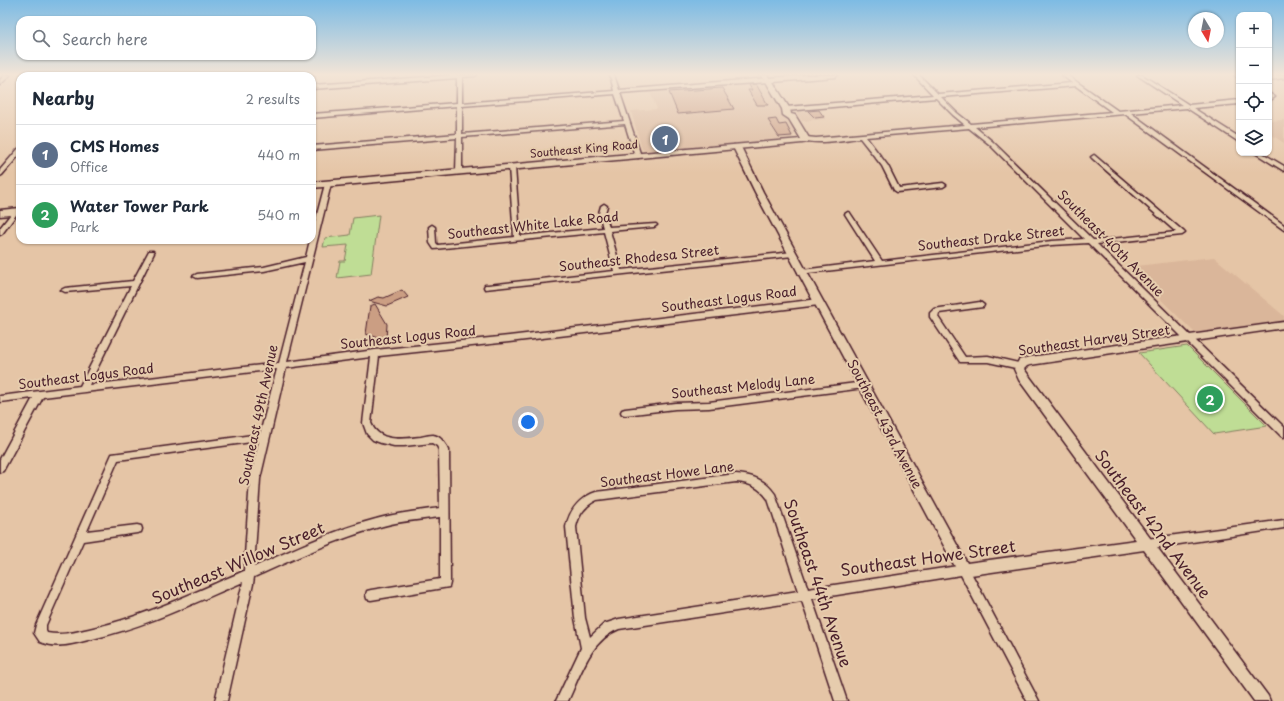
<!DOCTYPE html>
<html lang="en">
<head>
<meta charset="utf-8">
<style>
  :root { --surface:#fff; --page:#f6f6f7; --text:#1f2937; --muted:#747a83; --line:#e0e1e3; --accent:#ea580c }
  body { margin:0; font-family:"Playpen Sans",sans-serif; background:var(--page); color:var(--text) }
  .controls { position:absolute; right:12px; top:12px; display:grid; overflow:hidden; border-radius:8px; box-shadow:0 1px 3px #0004 }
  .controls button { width:36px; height:36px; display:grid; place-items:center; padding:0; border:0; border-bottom:1px solid var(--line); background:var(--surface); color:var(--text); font:20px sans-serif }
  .compass { position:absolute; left:1188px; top:12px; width:36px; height:36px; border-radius:50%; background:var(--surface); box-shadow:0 1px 3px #0004; rotate:170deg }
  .you { position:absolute; left:528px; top:422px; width:14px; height:14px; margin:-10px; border:3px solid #fff; border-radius:50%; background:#1a73e8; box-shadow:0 0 0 6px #1a73e833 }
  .badge { display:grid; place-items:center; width:26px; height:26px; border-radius:50%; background:var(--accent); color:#fff; font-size:13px; font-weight:700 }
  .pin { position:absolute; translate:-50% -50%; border:2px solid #fff; box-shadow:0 1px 4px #0006 }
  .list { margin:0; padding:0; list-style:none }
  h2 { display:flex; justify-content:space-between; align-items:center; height:52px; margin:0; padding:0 16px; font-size:17px }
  h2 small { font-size:13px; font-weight:400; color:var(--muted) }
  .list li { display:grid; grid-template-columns:26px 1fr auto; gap:12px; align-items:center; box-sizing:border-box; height:60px; padding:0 16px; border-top:1px solid var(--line) }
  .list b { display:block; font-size:15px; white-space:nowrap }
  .list p { margin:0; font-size:13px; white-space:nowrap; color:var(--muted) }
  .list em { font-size:13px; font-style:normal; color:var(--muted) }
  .icon { flex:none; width:22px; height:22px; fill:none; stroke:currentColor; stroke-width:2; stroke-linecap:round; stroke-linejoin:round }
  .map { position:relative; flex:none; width:1284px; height:701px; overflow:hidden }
  .search { position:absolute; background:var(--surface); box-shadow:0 1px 3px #0004; left:16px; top:16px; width:300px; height:44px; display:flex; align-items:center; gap:10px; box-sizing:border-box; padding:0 14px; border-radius:12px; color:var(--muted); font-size:15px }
  .panel { position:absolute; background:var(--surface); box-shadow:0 1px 3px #0004; left:16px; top:72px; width:300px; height:172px; border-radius:12px }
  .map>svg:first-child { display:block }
</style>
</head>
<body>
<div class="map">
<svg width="1284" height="701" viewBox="0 0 1284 701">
  <rect width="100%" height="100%" fill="#e5c5a6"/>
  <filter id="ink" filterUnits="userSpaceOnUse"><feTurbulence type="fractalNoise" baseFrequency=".025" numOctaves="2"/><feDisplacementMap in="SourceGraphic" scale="8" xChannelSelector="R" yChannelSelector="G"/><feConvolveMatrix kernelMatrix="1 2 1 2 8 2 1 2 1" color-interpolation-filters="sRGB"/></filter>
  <g filter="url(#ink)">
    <path fill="#dab69a" d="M763,84L766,85L796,133L792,138L649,152L642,149L631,111L657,109L650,92Z
      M819,110L826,119L802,121L796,112Z
      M1284,120V143L1269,133V121Z
      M1214,257L1284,316V322L1196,334L1128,267Z"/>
    <path fill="#bfdd95" stroke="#847e60" d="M379,215L371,274L337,278L340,261H345L348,245L323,247L325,238L350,235L353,218Z
      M1187,346L1267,426L1214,434L1139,353Z"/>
    <path fill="#cb9e83" stroke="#4a1f2b" d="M756,84L768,105H757L748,90H752L749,85Z
      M722,88L734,109L678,114L669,92Z
      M819,110L824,117L815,118L808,111Z
      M776,119L779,125L786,124L792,136L779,137L768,120Z
      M402,290L408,297L387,306L369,301L378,297L384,298Z
      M375,304L387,324L386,340L366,334L370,306Z"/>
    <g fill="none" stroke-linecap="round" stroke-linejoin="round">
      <defs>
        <path id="minor" d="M5,75H10L0,85V80Z
          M310,75H314L315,76L312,78V76Z
          M454,75H477L475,76L462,77V103L614,91L610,75H614L619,90L768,78L771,80L768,82L620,93L641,156L638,158L635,156L625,124L462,137V172L459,174L456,172L457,138L312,150V146L457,134V106L312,118V114L457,103V78L312,89V85ZM615,94L624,121L462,134V106Z
          M914,75H919L938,94L1072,83L1062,75H1067L1118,111L1182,105L1137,75H1142L1189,105L1239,100V104L1193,108L1239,137V142L1187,108L1131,113L1284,225V230L1125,114L975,127L993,142L1093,240H1102L1176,232L1092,158L1091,157L1094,155L1184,232L1185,233L1182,235L1097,244L1284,427V437L1281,436L1088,243L1052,245L799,274L798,272L802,270L875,261L845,214L848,212L850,213L882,261L1052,241L1084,239L989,144L969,128L866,137L888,166L899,188L943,183L946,185L943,187L897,192L894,190L882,166L860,138C847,139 814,146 803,139L806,137L816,138L965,125L953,115L936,98L786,111L783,109L786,107L933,95ZM1076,86L1112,112L971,124L957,113L941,97Z
          M1234,75H1239V79Z
          M1284,75V78L1269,80V76Z
          M1269,93L1275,97L1269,101Z
          M20,148V154L2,175L0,176V170L18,149Z
          M1255,153H1262L1284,166V171Z
          M512,165L515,167L520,236L603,228L599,213L601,206L604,204L607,206L605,213L609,227L656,224L657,225L654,227L610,231L621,270L793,252L796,254L793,256L485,289L484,287L485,285H488L614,271L604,232L434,249L430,243L429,227L432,225L435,227L436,243L438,245L514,237L509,167Z
          M328,182L331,184L287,362L375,350L509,336L819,299L823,302L819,305L509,342L379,356L371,423C379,443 403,439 421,437C425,436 429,435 433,435C441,436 445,444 449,450L450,583L449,587L371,600L367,599L366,595L367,591L371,590L440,579V517C418,520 397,521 376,528C334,540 294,559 254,577L253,584L227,701H215L243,582C192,604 143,628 88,640C72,644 56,649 40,642L34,633L36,625L112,454L260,434L277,369L43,397L3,471L0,472V459L33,398L0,402V396L80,386L131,286L65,292L61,290L65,288L133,281L149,251H153L154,253L89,385L279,363L305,262L264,271L197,278L193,276L197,274L264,267L306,257L310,240H312V234L325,184ZM371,357L363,423L367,434L373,440L381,443L394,446H404L432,443L437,446L439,450L440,508C418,511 397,513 376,519C334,530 294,549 254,567L260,479L286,368ZM259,441L250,479L244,571C193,593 144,617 89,629C75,632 62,636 47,633L46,631V625L83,541L137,533L141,532L142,529L141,526L137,525L87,531L118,460Z
          M16,209L19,211L2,234L0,235V228L14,210Z
          M980,302L984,305L983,307L939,313L938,317L965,357L988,356L1023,364L1024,366L1023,368L1020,369L988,362H960L930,317V313L934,309Z
          M864,382L867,383L868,385L867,387L864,388L709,408L675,409L625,415L622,414L621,412L622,410L625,409L675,403L709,402Z
          M736,474C753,475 765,480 775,494L808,589L964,565L968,567L1039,701H1027L961,575L812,599L847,701H835L802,601L619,629C590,640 580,676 568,701H556L581,648L575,618L566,527C570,509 579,498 596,492ZM736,482C750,483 759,487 768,499L798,591L619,619L604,624L590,637L585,618L576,527C579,514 585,506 597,500Z
          M1284,520V528L1147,549L1143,547L1142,544L1143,541L1147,539Z"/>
        <path id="tertiary" d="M761,75H767L771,80L766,81Z
          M734,145L741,147L763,192L967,563L1136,540L1019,380L1014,369L1019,360L1030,357L1284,322V328L1030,365L1027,366L1024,369L1268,696L1270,701H1254L1144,550L964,576L959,574L755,192L733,147Z"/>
        <path id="secondary" d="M807,75H838L835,77L773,82L790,109L791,114L795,115L809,138L808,142L802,143L312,188V182L801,139L789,119L783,115L782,109L765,80L768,78Z
          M20,208V214L0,216V210Z"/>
      </defs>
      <use href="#minor" stroke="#4a1f2b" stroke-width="3"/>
      <use href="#tertiary" stroke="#4a1f2b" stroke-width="3"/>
      <use href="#secondary" stroke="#4a1f2b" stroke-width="3"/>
      <use href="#minor" fill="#e6ccad" fill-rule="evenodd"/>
      <use href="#tertiary" fill="#e6ccad" fill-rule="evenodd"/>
      <use href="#secondary" fill="#e6ccad" fill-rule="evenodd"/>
    </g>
  </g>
  <linearGradient id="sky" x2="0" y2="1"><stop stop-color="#7dbbe4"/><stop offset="0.43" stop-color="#f3e5d7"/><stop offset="1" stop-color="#f3e5d7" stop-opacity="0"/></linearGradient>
  <rect width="1284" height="173" fill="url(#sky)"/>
  <g text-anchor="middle" stroke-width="4" stroke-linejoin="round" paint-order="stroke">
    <g font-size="11" fill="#4a1f2b" stroke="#e6ccad">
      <text transform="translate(584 149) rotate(-5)" y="4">Southeast King Road</text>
    </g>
    <g font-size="13" fill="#4a1f2b" stroke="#e6ccad">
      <text transform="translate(533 225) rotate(-6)" y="5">Southeast White Lake Road</text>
      <text transform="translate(991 238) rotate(-6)" y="5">Southeast Drake Street</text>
      <text transform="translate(1111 243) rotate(45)" y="5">Southeast 40th Avenue</text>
      <text transform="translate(639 258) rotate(-6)" y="5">Southeast Rhodesa Street</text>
      <text transform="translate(729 299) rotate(-7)" y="5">Southeast Logus Road</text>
      <text transform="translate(408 337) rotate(-6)" y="5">Southeast Logus Road</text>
      <text transform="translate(1094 340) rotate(-8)" y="5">Southeast Harvey Street</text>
      <text transform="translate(86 376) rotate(-7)" y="5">Southeast Logus Road</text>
      <text transform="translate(743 386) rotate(-6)" y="5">Southeast Melody Lane</text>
      <text transform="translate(258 415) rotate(-78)" y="5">Southeast 49th Avenue</text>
      <text transform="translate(885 424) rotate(62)" y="5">Southeast 43rd Avenue</text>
      <text transform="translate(667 474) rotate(-7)" y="5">Southeast Howe Lane</text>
    </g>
    <g font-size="16" fill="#4a1f2b" stroke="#e6ccad">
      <text transform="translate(1153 524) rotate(53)" y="6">Southeast 42nd Avenue</text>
      <text transform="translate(928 558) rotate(-8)" y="6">Southeast Howe Street</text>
      <text transform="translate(238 563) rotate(-23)" y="6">Southeast Willow Street</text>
      <text transform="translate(818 583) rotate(71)" y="6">Southeast 44th Avenue</text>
    </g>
  </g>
</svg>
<div class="controls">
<button>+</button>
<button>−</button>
<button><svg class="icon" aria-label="locate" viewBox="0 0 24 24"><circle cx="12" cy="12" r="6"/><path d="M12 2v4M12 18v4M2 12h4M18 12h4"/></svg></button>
<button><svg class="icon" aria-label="layers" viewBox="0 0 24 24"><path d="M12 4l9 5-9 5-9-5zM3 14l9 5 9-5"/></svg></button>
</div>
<svg class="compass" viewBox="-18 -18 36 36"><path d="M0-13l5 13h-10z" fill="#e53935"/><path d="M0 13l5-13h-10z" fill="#747a83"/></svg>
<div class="you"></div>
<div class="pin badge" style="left:665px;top:139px;background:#5c6f8a">1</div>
<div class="pin badge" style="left:1210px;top:399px;background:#2e9e5b">2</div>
<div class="search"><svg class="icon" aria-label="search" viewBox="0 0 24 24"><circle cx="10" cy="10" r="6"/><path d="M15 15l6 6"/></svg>Search here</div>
<section class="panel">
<h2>Nearby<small>2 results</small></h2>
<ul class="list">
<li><span class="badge" style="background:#5c6f8a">1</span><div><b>CMS Homes</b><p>Office</p></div><em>440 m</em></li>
<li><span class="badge" style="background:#2e9e5b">2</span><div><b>Water Tower Park</b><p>Park</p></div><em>540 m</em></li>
</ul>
</section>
</div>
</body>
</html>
